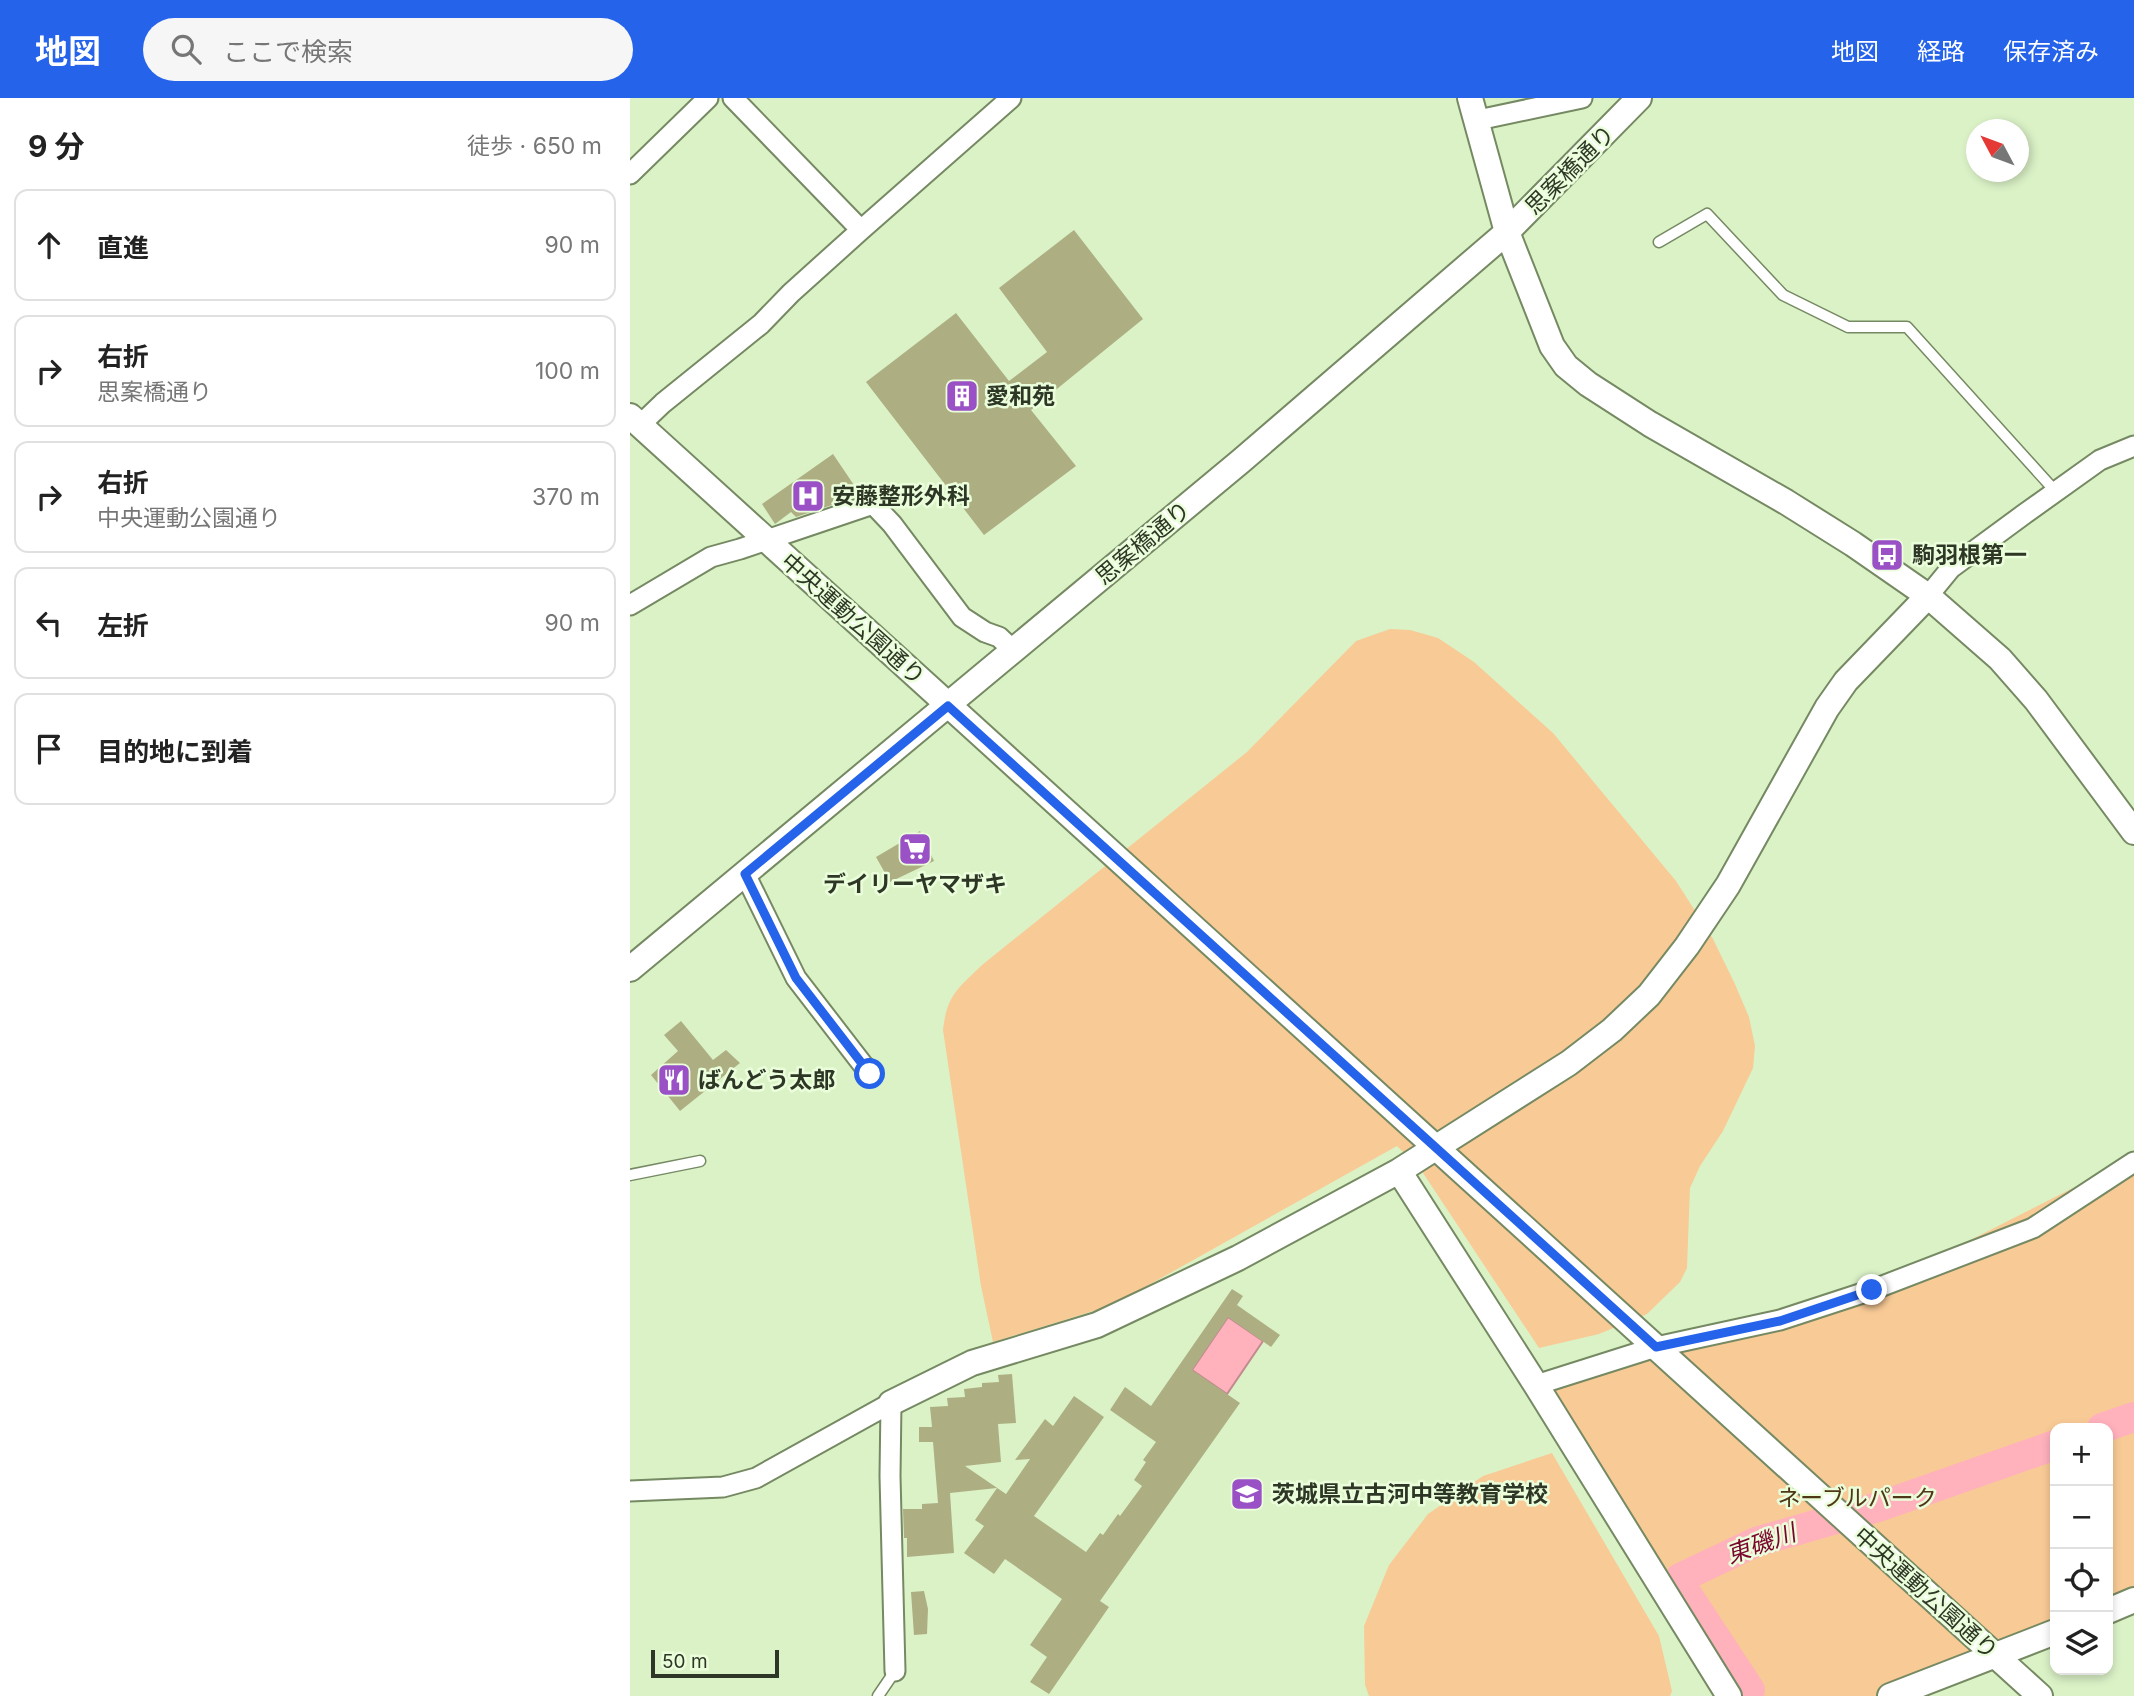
<!DOCTYPE html>
<html lang="ja">
<head>
<meta charset="utf-8">
<style>
  :root { --surface:#fff; --page:#f6f6f6; --text:#222; --muted:#767676; --line:#e0e0e0; --accent:#2563eb }
  body { margin:0; font-family:Inter,"Noto Sans JP",sans-serif; background:var(--page); color:var(--text) }
  .controls { position:absolute; right:21px; bottom:21px; display:grid; overflow:hidden; border-radius:14px; box-shadow:0 4px 10px #0003 }
  .controls button { width:63px; height:63px; display:grid; place-items:center; padding:0; border:0; border-bottom:2px solid var(--line); background:var(--surface); color:var(--text); font:35px sans-serif }
  .compass { position:absolute; left:1336px; top:21px; width:63px; height:63px; border-radius:50%; background:var(--surface); box-shadow:0 4px 10px #0003; rotate:311deg }
  .scale { position:absolute; left:21px; bottom:18px; width:128px; box-sizing:border-box; padding-left:7px; border:4px solid #2e3726; border-top:0; font-size:19px; line-height:24px; white-space:nowrap; color:#2e3726; -webkit-text-stroke:5px #ebfedb; paint-order:stroke }
  .stop { position:absolute; width:21px; height:21px; margin:-16px; border:5px solid #2563eb; border-radius:50%; background:#fff }
  .stop.end { background:#2563eb; border-color:#fff; box-shadow:0 2px 7px #0008 }
  .list { margin:0; padding:0; list-style:none }
  h2 { display:flex; justify-content:space-between; align-items:center; height:91px; margin:0; padding:0 28px; font-size:30px }
  h2 small { font-size:23px; font-weight:400; color:var(--muted) }
  .list li { display:grid; grid-template-columns:46px 1fr auto; gap:21px; align-items:center; box-sizing:border-box; height:112px; margin:0 14px 14px; padding:0 14px; border:2px solid var(--line); border-radius:14px }
  .list b { display:block; font-size:26px; white-space:nowrap }
  .list p { margin:0; font-size:23px; white-space:nowrap; color:var(--muted) }
  .list em { font-size:23px; font-style:normal; color:var(--muted) }
  .icon { flex:none; width:38px; height:38px; fill:none; stroke:currentColor; stroke-width:2; stroke-linecap:round; stroke-linejoin:round }
  .map { position:relative; flex:none; width:1504px; height:1598px; overflow:hidden }
  header { display:flex; align-items:center; gap:42px; box-sizing:border-box; height:98px; padding:0 35px; background:var(--accent); color:#fff }
  header strong { font-size:33px }
  nav { display:flex; gap:38px; margin-inline-start:auto; font-size:24px }
  .search { width:490px; height:63px; background:var(--page); display:flex; align-items:center; gap:18px; box-sizing:border-box; padding:0 24px; border-radius:38px; color:var(--muted); font-size:26px }
  main { display:flex }
  aside { flex:1; background:var(--surface) }
  .map>svg:first-child { display:block }
</style>
</head>
<body>
<header>
<strong>地図</strong>
<div class="search"><svg class="icon" aria-label="search" viewBox="0 0 24 24"><circle cx="10" cy="10" r="6"/><path d="M15 15l6 6"/></svg>ここで検索</div>
<nav><a>地図</a><a>経路</a><a>保存済み</a></nav>
</header>
<main>
<aside>
<h2>9 分<small>徒歩 · 650 m</small></h2>
<ul class="list">
<li><svg class="icon" aria-label="ahead" viewBox="0 0 24 24"><path d="M12 20V5M6 11l6-6 6 6"/></svg><div><b>直進</b></div><em>90 m</em></li>
<li><svg class="icon" aria-label="right" viewBox="0 0 24 24"><path d="M7 20v-9h11M14 6l5 5-5 5"/></svg><div><b>右折</b><p>思案橋通り</p></div><em>100 m</em></li>
<li><svg class="icon" aria-label="right" viewBox="0 0 24 24"><path d="M7 20v-9h11M14 6l5 5-5 5"/></svg><div><b>右折</b><p>中央運動公園通り</p></div><em>370 m</em></li>
<li><svg class="icon" aria-label="left" viewBox="0 0 24 24"><path d="M17 20v-9H6M10 6l-5 5 5 5"/></svg><div><b>左折</b></div><em>90 m</em></li>
<li><svg class="icon" aria-label="arrive" viewBox="0 0 24 24"><path d="M6 21V4h12l-3 4 3 4H6"/></svg><div><b>目的地に到着</b></div></li>
</ul>
</aside>
<div class="map">
<svg width="1504" height="1598" viewBox="0 0 1504 1598">
  <rect width="100%" height="100%" fill="#dbf2c7"/>
  <path fill="#f8ca96" d="M760,531L780,532L808,540L844,564L923,635L1046,783L1083,841L1104,884L1119,919L1125,948L1123,970L1093,1033L1070,1068L1060,1090L1057,1170L1050,1184L1017,1216L969,1236L909,1250L791,1072L767,1048L483,1207L363,1244L351,1188L313,932C317,896 328,891 352,867L617,654L726,543Z
    M1504,1059V1502L1478,1513V1330H1425V1533L1261,1598H1099L906,1287L1242,1192Z
    M922,1355L1029,1538L1042,1593L1040,1598H739L735,1587L734,1528L759,1467L798,1416L853,1378Z"/>
  <path fill="#ffb1bc" stroke="#c08c8f" stroke-width="2" d="M598,1219L633,1243L597,1296L562,1272Z"/>
  <g fill="none" stroke-linecap="round" stroke-linejoin="round">
    <path stroke="#ffb1bc" stroke-width="30" d="M1472,1330L1504,1319
      M1118,1598L1120,1592L1049,1484L1050,1480L1126,1444L1248,1409L1425,1347"/>
  </g>
  <path fill="#adaf82" d="M444,132L513,221L401,312L446,368L354,437L236,284L326,215L379,283L417,254L369,190Z
    M203,356L228,393L214,403L166,419L161,414L145,426L132,406Z
    M290,733L304,763L260,784L246,759Z
    M51,923L83,962L96,952L110,965L50,1013L21,977L48,953L34,937Z
    M602,1191L613,1198L607,1207L650,1237L641,1249L598,1219L562,1272L610,1305L470,1503L479,1509L419,1596L400,1584L417,1559L400,1547L432,1501L375,1461L364,1476L334,1455L354,1428L345,1422L367,1390L320,1395L324,1455L277,1459V1440H274L273,1411H292V1406L308,1405L303,1344H289V1329H302L300,1309L318,1308L317,1300L335,1299L334,1291L352,1289V1285L369,1284L368,1277L382,1276L386,1325L368,1326L371,1364L335,1368L376,1396L400,1361L385,1362L415,1321L423,1328L444,1298L474,1319L404,1418L456,1454L470,1435L473,1437L488,1416L490,1418L512,1388L504,1382L516,1364L513,1362L526,1344L480,1312L495,1289L521,1308Z
    M294,1493L298,1511L297,1536L284,1537L281,1494Z"/>
  <g fill="none" stroke-linecap="round" stroke-linejoin="round">
    <defs>
      <path id="service" d="M1029,144L1077,116L1153,197L1218,229H1277L1426,394
        M0,1077L70,1063
        M248,1598L265,1573"/>
      <path id="minor" d="M103,0L231,132
        M848,22L952,0
        M0,76L78,0
        M10,327L33,305L131,226L161,195L231,132L381,0
        M1298,498L1321,470L1393,417L1470,362L1504,348
        M0,507L81,459L110,451L243,406L262,426L332,519L355,534L369,539L384,553
        M115,776L166,880L240,976
        M906,1287L1026,1249L1150,1222L1242,1192L1403,1130L1504,1064
        M0,1393L93,1389L126,1380L261,1305L260,1378L265,1573"/>
      <path id="tertiary" d="M840,0L877,134L922,248L936,268L958,286L1020,326L1156,404L1223,446L1298,498L1370,561L1406,602L1504,734
        M0,318L1410,1598
        M0,871L611,363L877,134L1009,0
        M769,1073L906,1287L1099,1598
        M261,1305L342,1265L467,1227L608,1160L769,1073L939,965L982,932L1019,897L1057,848L1098,787L1197,610L1216,583L1298,498
        M1478,1513L1504,1502
        M1260,1598L1425,1534"/>
    </defs>
    <use href="#service" stroke="#758962" stroke-width="13"/>
    <use href="#minor" stroke="#758962" stroke-width="23"/>
    <use href="#tertiary" stroke="#758962" stroke-width="28"/>
    <use href="#service" stroke="#fff" stroke-width="10"/>
    <use href="#minor" stroke="#fff" stroke-width="19"/>
    <use href="#tertiary" stroke="#fff" stroke-width="24"/>
  </g>
  <g fill="none" stroke-linecap="round" stroke-linejoin="round">
    <path stroke="#2563eb" stroke-width="9" d="M240,976L166,880L115,776L318,608L1026,1249L1150,1223L1242,1192"/>
  </g>
  <defs>
    <symbol id="building-square" viewBox="-11 -11 22 22"><rect x="-9" y="-9" width="18" height="18" rx="4" fill="#9951c5" stroke="#ebfedb"/><path d="M-4-6H4V6H1V3H-1V6H-4ZM-2.5-4.3h1.7v1.8h-1.7ZM.8-4.3h1.7v1.8H.8ZM-2.5-1h1.7V.8h-1.7ZM.8-1h1.7V.8H.8Z" fill="#fff"/></symbol>
    <symbol id="hospital-square" viewBox="-11 -11 22 22"><rect x="-9" y="-9" width="18" height="18" rx="4" fill="#9951c5" stroke="#ebfedb"/><path d="M-5-5h3v3.5h4V-5h3V5h-3V1.5h-4V5h-3Z" fill="#fff"/></symbol>
    <symbol id="bus-square" viewBox="-11 -11 22 22"><rect x="-9" y="-9" width="18" height="18" rx="4" fill="#9951c5" stroke="#ebfedb"/><path d="M-5-6H5V4H4V6H2V4H-2V6H-4V4H-5ZM-3.5-4V0h7V-4ZM-3.5 1.2v1.5H-2V1.2ZM2 1.2v1.5H3.5V1.2Z" fill="#fff"/></symbol>
    <symbol id="supermarket-square" viewBox="-11 -11 22 22"><rect x="-9" y="-9" width="18" height="18" rx="4" fill="#9951c5" stroke="#ebfedb"/><path d="M-6-5.5h2.5l.6 2H6L4.5 2H-2.5L-4.4-4H-6ZM-1.5 3.2a1.3 1.3 0 1 0 .1 0ZM3 3.2a1.3 1.3 0 1 0 .1 0Z" fill="#fff"/></symbol>
    <symbol id="restaurant-square" viewBox="-11 -11 22 22"><rect x="-9" y="-9" width="18" height="18" rx="4" fill="#9951c5" stroke="#ebfedb"/><path d="M-5-6h1v4h1v-4h1v4h1v-4h1v5L-1.5 .5V6h-2V.5L-5-1ZM5-6V6H3V1.5H1.5Q1.5-4 5-6Z" fill="#fff"/></symbol>
    <symbol id="school-square" viewBox="-11 -11 22 22"><rect x="-9" y="-9" width="18" height="18" rx="4" fill="#9951c5" stroke="#ebfedb"/><path d="M0-5L7-2L0 1L-7-2ZM-4 1L0 2.5L4 1V4Q0 6-4 4Z" fill="#fff"/></symbol>
  </defs>
  <g fill-rule="evenodd">
    <use href="#building-square" x="313" y="279" width="38" height="38"/>
    <use href="#hospital-square" x="159" y="379" width="38" height="38"/>
    <use href="#bus-square" x="1238" y="438" width="38" height="38"/>
    <use href="#supermarket-square" x="266" y="732" width="38" height="38"/>
    <use href="#restaurant-square" x="25" y="963" width="38" height="38"/>
    <use href="#school-square" x="598" y="1377" width="38" height="38"/>
  </g>
  <g text-anchor="middle" stroke-width="5" stroke-linejoin="round" paint-order="stroke">
    <g font-size="23" fill="#2e3726" stroke="#ebfedb">
      <text transform="translate(940 72) rotate(-45)" y="8">思案橋通り</text>
      <text transform="translate(513 445) rotate(-40)" y="8">思案橋通り</text>
      <text transform="translate(223 521) rotate(42)" y="8">中央運動公園通り</text>
      <text transform="translate(1296 1495) rotate(42)" y="8">中央運動公園通り</text>
    </g>
    <g font-size="23" font-weight="bold" fill="#2e3726" stroke="#ebfedb" text-anchor="start">
      <text x="356" y="306">愛和苑</text>
      <text x="202" y="406">安藤整形外科</text>
      <text x="1282" y="465">駒羽根第一</text>
      <text x="285" y="794" text-anchor="middle">デイリーヤマザキ</text>
      <text x="68" y="990">ばんどう太郎</text>
      <text x="642" y="1404">茨城県立古河中等教育学校</text>
    </g>
    <g font-size="23" fill="#503718" stroke="#ebfedb">
      <text x="1227" y="1408">ネーブルパーク</text>
    </g>
    <g font-size="24" font-style="italic" fill="#7a062e" stroke="#ebfedb">
      <text transform="translate(1131 1446) rotate(-20)" y="8">東磯川</text>
    </g>
  </g>
</svg>
<div class="controls">
<button>+</button>
<button>−</button>
<button><svg class="icon" aria-label="locate" viewBox="0 0 24 24"><circle cx="12" cy="12" r="6"/><path d="M12 2v4M12 18v4M2 12h4M18 12h4"/></svg></button>
<button><svg class="icon" aria-label="layers" viewBox="0 0 24 24"><path d="M12 4l9 5-9 5-9-5zM3 14l9 5 9-5"/></svg></button>
</div>
<svg class="compass" viewBox="-18 -18 36 36"><path d="M0-13l5 13h-10z" fill="#e53935"/><path d="M0 13l5-13h-10z" fill="#767676"/></svg>
<div class="scale">50 m</div>
<div class="stop" style="left:240px;top:976px"></div>
<div class="stop end" style="left:1242px;top:1192px"></div>
</div>
</main>
</body>
</html>
